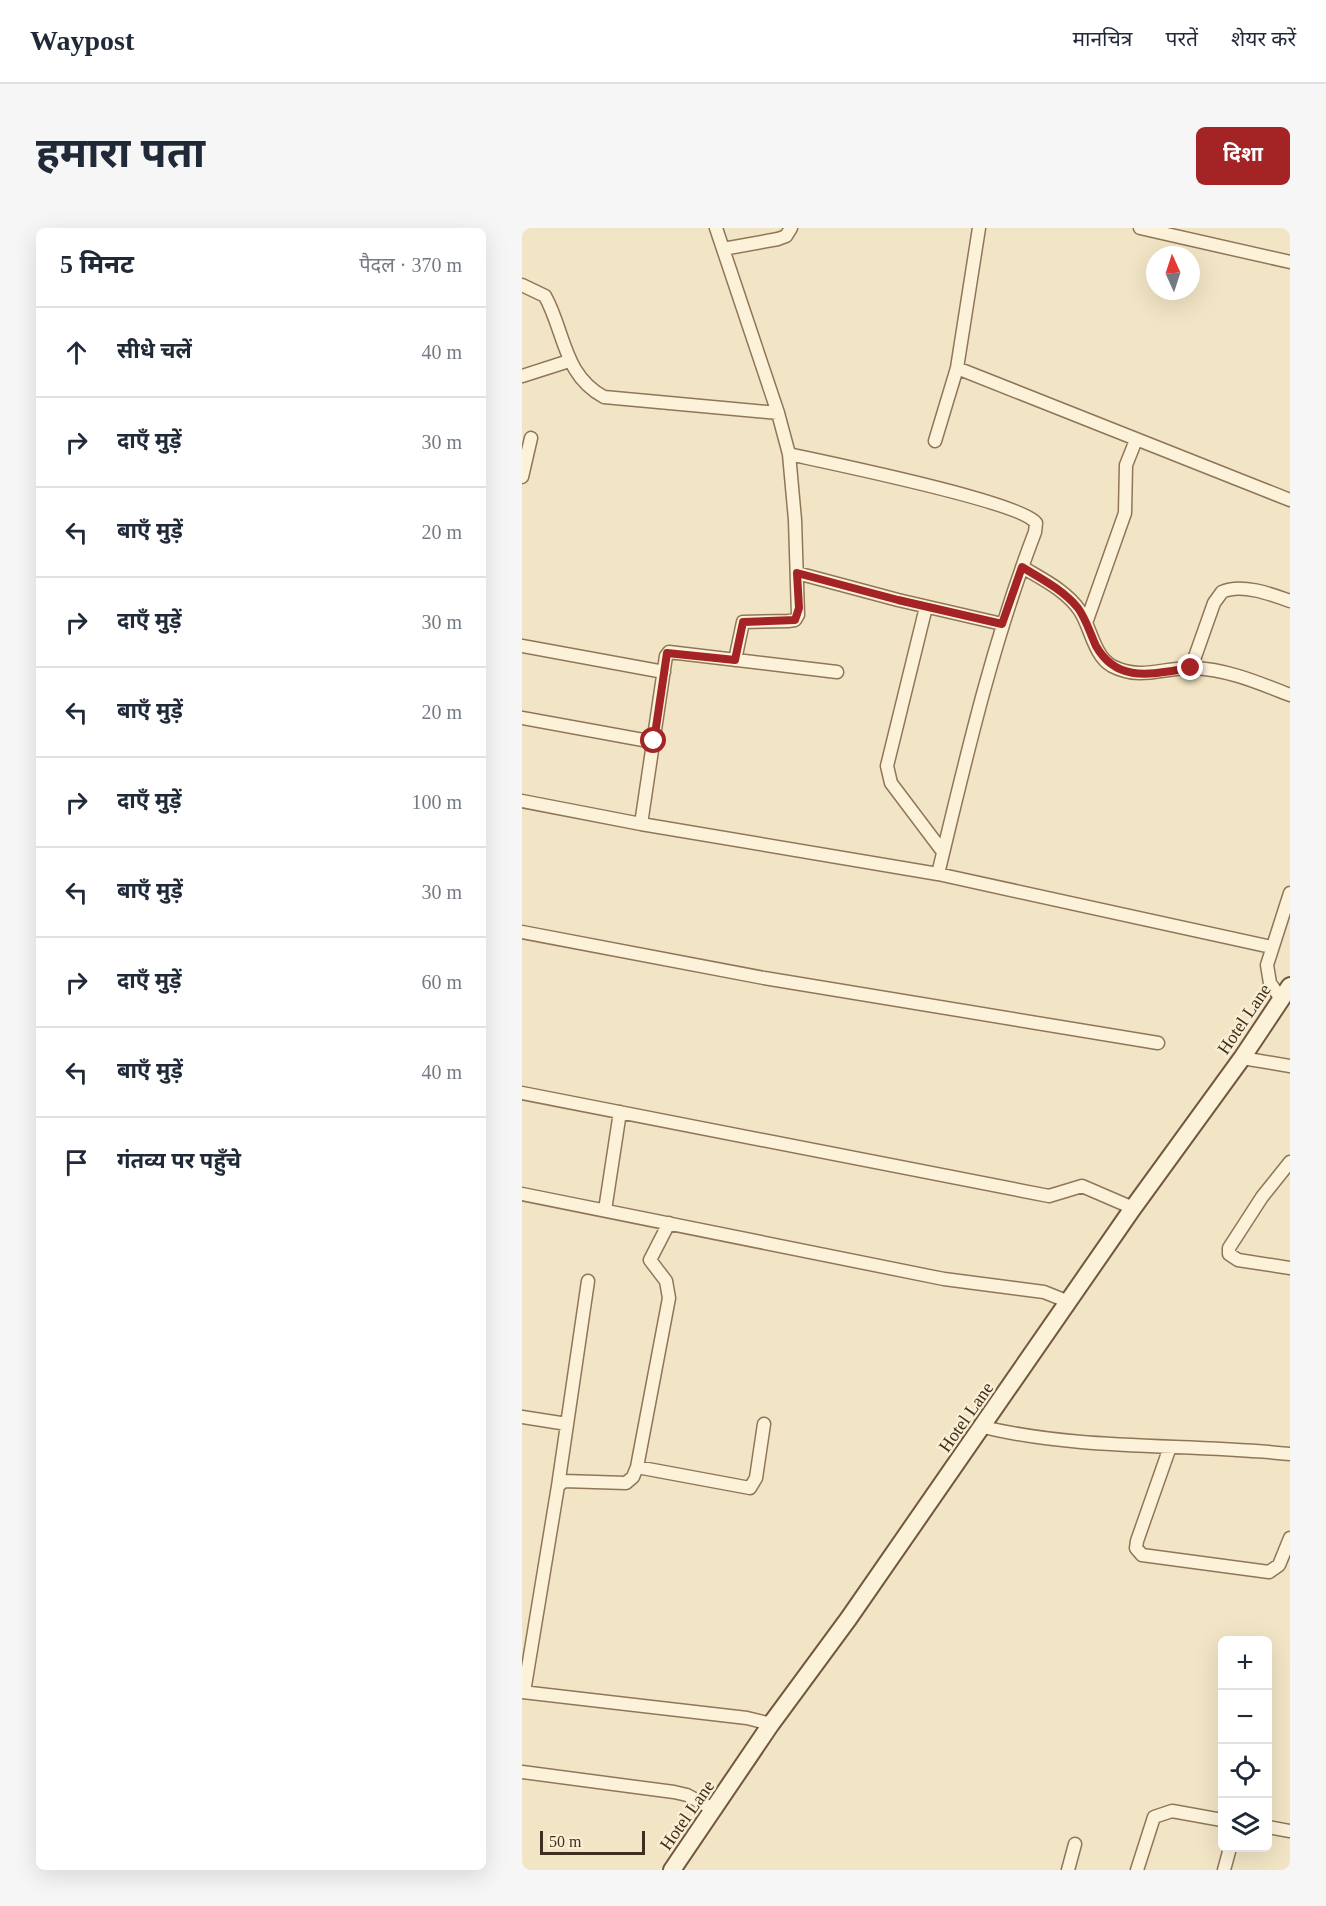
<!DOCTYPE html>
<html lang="hi">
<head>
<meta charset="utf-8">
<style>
  :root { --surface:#fff; --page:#f6f6f7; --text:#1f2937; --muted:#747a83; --line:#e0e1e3; --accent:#a42324 }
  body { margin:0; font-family:"Times New Roman","Noto Sans Devanagari",serif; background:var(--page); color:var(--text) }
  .controls { position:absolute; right:18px; bottom:18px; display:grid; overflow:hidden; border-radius:9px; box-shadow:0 6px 24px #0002 }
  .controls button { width:54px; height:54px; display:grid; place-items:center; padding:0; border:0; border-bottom:2px solid var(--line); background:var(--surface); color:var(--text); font:30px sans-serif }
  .compass { position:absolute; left:624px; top:18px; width:54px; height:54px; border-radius:50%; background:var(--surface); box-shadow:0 6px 24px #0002; rotate:357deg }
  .scale { position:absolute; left:18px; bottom:15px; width:105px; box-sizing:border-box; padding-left:6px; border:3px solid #3e2e1e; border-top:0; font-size:16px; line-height:21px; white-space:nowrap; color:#3e2e1e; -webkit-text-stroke:4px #f9efd5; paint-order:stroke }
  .stop { position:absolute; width:18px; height:18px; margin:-14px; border:4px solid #a42324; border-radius:50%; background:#fff }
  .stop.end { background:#a42324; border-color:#fff; box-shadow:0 2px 6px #0008 }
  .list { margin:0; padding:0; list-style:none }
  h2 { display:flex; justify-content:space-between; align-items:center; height:78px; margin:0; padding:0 24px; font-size:26px }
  h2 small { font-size:20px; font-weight:400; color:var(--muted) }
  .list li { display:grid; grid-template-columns:39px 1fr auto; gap:18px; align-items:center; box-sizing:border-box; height:90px; padding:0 24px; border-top:2px solid var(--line) }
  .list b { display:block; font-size:22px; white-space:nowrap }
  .list em { font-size:20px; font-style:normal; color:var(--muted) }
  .icon { flex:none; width:33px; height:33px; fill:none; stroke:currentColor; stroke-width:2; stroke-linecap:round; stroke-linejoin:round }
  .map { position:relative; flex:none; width:768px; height:1642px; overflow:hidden; border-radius:9px }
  header { display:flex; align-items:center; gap:36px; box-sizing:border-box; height:84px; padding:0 30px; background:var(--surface); border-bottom:2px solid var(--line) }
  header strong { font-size:28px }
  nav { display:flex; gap:33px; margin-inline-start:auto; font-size:21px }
  .intro { display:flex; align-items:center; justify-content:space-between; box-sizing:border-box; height:144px; padding:0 36px }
  h1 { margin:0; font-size:42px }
  .button { padding:15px 27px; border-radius:9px; background:var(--accent); color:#fff; font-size:21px; font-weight:700 }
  main { display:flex; gap:36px; padding:0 36px }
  aside { flex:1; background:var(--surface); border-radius:9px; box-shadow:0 6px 24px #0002 }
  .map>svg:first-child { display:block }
</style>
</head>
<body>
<header>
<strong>Waypost</strong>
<nav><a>मानचित्र</a><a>परतें</a><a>शेयर करें</a></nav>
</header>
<div class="intro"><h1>हमारा पता</h1><a class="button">दिशा</a></div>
<main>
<aside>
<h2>5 मिनट<small>पैदल · 370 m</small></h2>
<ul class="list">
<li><svg class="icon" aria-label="ahead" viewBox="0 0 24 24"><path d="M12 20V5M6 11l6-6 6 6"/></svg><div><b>सीधे चलें</b></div><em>40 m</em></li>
<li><svg class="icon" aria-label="right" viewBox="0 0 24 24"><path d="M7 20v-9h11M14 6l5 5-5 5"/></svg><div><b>दाएँ मुड़ें</b></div><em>30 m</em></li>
<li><svg class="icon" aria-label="left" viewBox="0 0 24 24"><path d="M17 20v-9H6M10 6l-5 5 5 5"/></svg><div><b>बाएँ मुड़ें</b></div><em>20 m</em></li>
<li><svg class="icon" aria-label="right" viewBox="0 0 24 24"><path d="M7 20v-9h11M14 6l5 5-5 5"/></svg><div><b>दाएँ मुड़ें</b></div><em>30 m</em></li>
<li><svg class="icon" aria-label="left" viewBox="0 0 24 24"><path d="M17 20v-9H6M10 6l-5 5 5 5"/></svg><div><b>बाएँ मुड़ें</b></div><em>20 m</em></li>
<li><svg class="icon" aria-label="right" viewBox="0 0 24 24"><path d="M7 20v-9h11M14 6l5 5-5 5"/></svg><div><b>दाएँ मुड़ें</b></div><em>100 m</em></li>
<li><svg class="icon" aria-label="left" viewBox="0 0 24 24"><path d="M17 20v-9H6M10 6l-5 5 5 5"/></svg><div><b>बाएँ मुड़ें</b></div><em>30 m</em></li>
<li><svg class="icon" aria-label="right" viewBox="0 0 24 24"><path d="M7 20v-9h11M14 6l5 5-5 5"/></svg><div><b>दाएँ मुड़ें</b></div><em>60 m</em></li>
<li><svg class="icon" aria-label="left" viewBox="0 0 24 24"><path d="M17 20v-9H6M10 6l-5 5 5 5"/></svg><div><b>बाएँ मुड़ें</b></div><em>40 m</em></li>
<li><svg class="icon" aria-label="arrive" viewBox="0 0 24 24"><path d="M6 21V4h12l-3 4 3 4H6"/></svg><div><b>गंतव्य पर पहुँचे</b></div></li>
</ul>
</aside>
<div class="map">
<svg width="768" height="1642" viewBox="0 0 768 1642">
  <rect width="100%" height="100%" fill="#f2e5c5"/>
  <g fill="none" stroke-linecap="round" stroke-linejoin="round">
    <defs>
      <path id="street" d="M194,0L256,185L267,226L273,292L276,387L273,392L266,393L221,394L213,432
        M618,0L768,34
        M201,21L256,11L264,8L269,0
        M0,57L23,68C43,104 41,147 82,169L256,185
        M435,140L768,272
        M0,148L47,133
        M413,213L435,140L457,0
        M267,226C303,234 500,274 514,295L513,304C470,416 444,530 416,646
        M0,249L9,210
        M500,339C520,351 545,363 558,383C569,400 572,428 590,438C619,453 642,439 671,440C705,441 737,455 768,467
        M275,345L376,372L480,396
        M404,379L365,538L369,555L421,624
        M564,395L603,285L604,237L614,212
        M0,418L142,444
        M669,440L692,375L700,364C719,355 749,366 768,373
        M0,490L132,514
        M0,573L119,596L416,646L749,719
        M119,596L144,428L147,424L315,444
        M0,704L242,750L636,815
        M759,771L748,755L745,737L768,665
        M720,830L768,838
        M0,865L527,968L560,958L611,980
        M768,934L740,969L707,1020V1026L716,1032L768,1040
        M0,966L422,1051L522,1064L547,1074
        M83,982L98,884
        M0,1189L45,1196
        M461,1199C562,1223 665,1215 768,1226
        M648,1219L615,1313L614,1320L620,1327L747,1344L757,1337L768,1310
        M115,1239L228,1260L234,1250L242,1196
        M36,1258L66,1053
        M0,1464L225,1490L249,1496
        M2,1464L36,1258L42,1253L104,1255L111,1249L115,1239L147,1070L144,1053L128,1032L147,995
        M0,1544L152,1564L165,1567L193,1582
        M746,1599L768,1603
        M546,1642L553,1616
        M615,1642L632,1589L650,1583L700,1592
        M702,1642L708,1620"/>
      <path id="secondary" d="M150,1642L249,1496L327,1390L611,980L720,830L768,758"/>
    </defs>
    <use href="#street" stroke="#8f7659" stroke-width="15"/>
    <use href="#secondary" stroke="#71573c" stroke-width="20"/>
    <use href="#street" stroke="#fcf1d9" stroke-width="12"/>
    <use href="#secondary" stroke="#fcf1d9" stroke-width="16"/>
  </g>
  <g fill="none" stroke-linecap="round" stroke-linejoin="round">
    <path stroke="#a42324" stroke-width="8" d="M132,513L145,425L213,432L221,394L273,392L277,380L275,345L376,372L480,396L500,339C520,351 541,362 556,380C564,391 568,405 574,418C596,457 633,445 669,440"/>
  </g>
  <g text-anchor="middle" stroke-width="5" stroke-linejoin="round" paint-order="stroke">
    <g font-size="18" fill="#3e2e1e" stroke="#f9efd5">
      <text transform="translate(722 791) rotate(-56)" y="6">Hotel Lane</text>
      <text transform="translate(444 1189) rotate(-55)" y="6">Hotel Lane</text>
      <text transform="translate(165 1587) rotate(-55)" y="6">Hotel Lane</text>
    </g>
  </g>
</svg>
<div class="controls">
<button>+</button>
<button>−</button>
<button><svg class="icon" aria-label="locate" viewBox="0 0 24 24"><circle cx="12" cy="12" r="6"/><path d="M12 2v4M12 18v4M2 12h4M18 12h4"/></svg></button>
<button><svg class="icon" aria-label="layers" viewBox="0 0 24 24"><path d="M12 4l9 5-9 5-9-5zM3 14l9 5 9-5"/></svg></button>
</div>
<svg class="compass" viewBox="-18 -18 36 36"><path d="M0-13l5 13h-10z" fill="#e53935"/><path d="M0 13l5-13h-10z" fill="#747a83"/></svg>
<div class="scale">50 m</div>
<div class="stop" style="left:132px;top:513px"></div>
<div class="stop end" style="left:669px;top:440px"></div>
</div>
</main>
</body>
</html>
